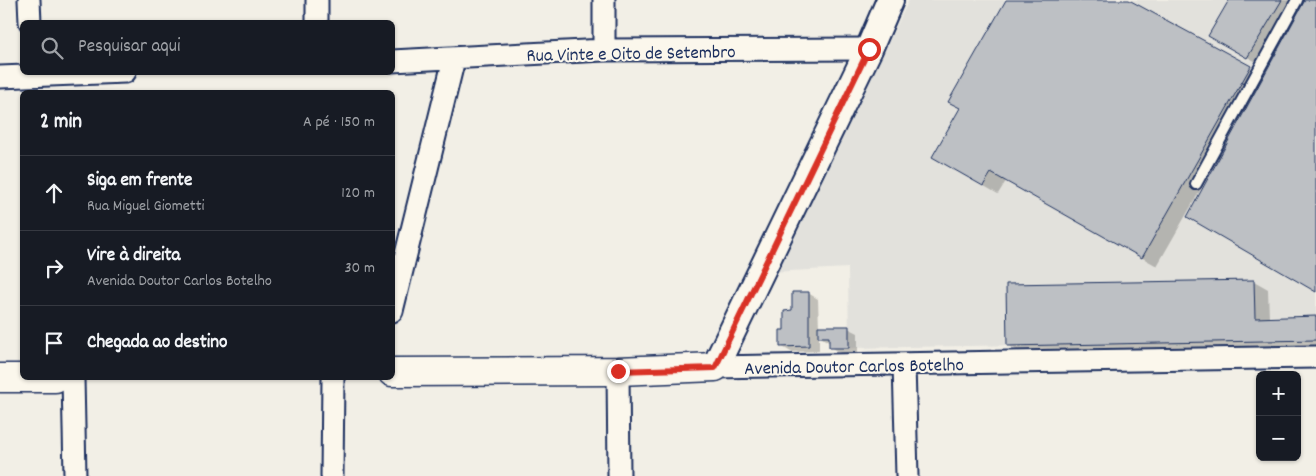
<!DOCTYPE html>
<html lang="pt">
<head>
<meta charset="utf-8">
<style>
  :root { --surface:#171b24; --page:#20242c; --text:#f1f3f6; --muted:#9ea1a6; --line:#363941 }
  body { margin:0; font-family:Dekko,sans-serif; background:var(--page); color:var(--text) }
  .controls { position:absolute; right:15px; bottom:15px; display:grid; overflow:hidden; border-radius:8px; box-shadow:0 1px 4px #0004 }
  .controls button { width:45px; height:45px; display:grid; place-items:center; padding:0; border:0; border-bottom:1px solid var(--line); background:var(--surface); color:var(--text); font:25px sans-serif }
  .stop { position:absolute; width:15px; height:15px; margin:-11px; border:4px solid #d93025; border-radius:50%; background:#fff }
  .stop.end { background:#d93025; border-color:#fff; box-shadow:0 1px 5px #0008 }
  .list { margin:0; padding:0; list-style:none }
  h2 { display:flex; justify-content:space-between; align-items:center; height:65px; margin:0; padding:0 20px; font-size:21px }
  h2 small { font-size:16px; font-weight:400; color:var(--muted) }
  .list li { display:grid; grid-template-columns:32px 1fr auto; gap:15px; align-items:center; box-sizing:border-box; height:75px; padding:0 20px; border-top:1px solid var(--line) }
  .list b { display:block; font-size:19px; white-space:nowrap }
  .list p { margin:0; font-size:16px; white-space:nowrap; color:var(--muted) }
  .list em { font-size:16px; font-style:normal; color:var(--muted) }
  .icon { flex:none; width:28px; height:28px; fill:none; stroke:currentColor; stroke-width:2; stroke-linecap:round; stroke-linejoin:round }
  .map { position:relative; flex:none; width:1316px; height:476px; overflow:hidden }
  .search { position:absolute; background:var(--surface); box-shadow:0 1px 4px #0004; left:20px; top:20px; width:375px; height:55px; display:flex; align-items:center; gap:12px; box-sizing:border-box; padding:0 18px; border-radius:8px; color:var(--muted); font-size:19px }
  .panel { position:absolute; background:var(--surface); box-shadow:0 1px 4px #0004; left:20px; top:90px; width:375px; height:290px; border-radius:8px }
  .map>svg:first-child { display:block }
</style>
</head>
<body>
<div class="map">
<svg width="1316" height="476" viewBox="0 0 1316 476">
  <rect width="100%" height="100%" fill="#f2efe6"/>
  <filter id="ink" filterUnits="userSpaceOnUse"><feTurbulence type="fractalNoise" baseFrequency=".02" numOctaves="2"/><feDisplacementMap in="SourceGraphic" scale="10" xChannelSelector="R" yChannelSelector="G"/><feConvolveMatrix kernelMatrix="1 2 1 2 8 2 1 2 1" color-interpolation-filters="sRGB"/></filter>
  <g filter="url(#ink)">
    <path fill="#e2e1dc" d="M909,0H1316V340L849,348L848,268L771,272L882,56Z"/>
    <path fill="#0003" d="M1008,0H1127L1265,76L1306,0H1316V290L1218,159L1157,266L1006,181L998,194L934,157L961,108Z
      M1230,0H1301L1262,65L1224,44Z
      M1254,281L1268,289L1269,318L1316,317V348L1023,354L1008,345Z
      M808,293L818,299L819,328H848L858,333V353H840L830,347V343L819,336V351L791,352L781,346L785,332L793,311Z"/>
    <path fill="#bdc0c4" stroke="#1b2f5e" d="M1006,0H1129L1251,66L1142,258L991,173L983,186L932,157L960,108L948,102Z
      M1229,0H1282L1247,58L1208,36Z
      M1305,0H1316V292L1187,217Z
      M1254,280L1255,318L1316,316V340L1007,346L1006,284Z
      M792,292H809V346L780,347V330H784V311L792,310Z
      M818,326H849V348H829V337H818Z"/>
    <g fill="none" stroke-linecap="round" stroke-linejoin="round">
      <defs>
        <path id="service" d="M1196,184L1297,0"/>
        <path id="minor" d="M29,0L30,22
          M317,0V22
          M604,0V50
          M392,61L604,50L869,49
          M0,77L125,72
          M392,311L454,59
          M904,364L907,476
          M715,367L1316,357
          M618,371L619,476
          M73,378L75,476
          M332,476L333,378"/>
        <path id="tertiary" d="M715,367L869,49L890,0"/>
        <path id="secondary" d="M392,372L618,371L715,367
          M0,378H55"/>
      </defs>
      <use href="#service" stroke="#1b2f5e" stroke-width="14"/>
      <use href="#minor" stroke="#1b2f5e" stroke-width="25"/>
      <use href="#tertiary" stroke="#1b2f5e" stroke-width="30"/>
      <use href="#secondary" stroke="#1b2f5e" stroke-width="31"/>
      <use href="#service" stroke="#fbf7ec" stroke-width="10"/>
      <use href="#minor" stroke="#fbf7ec" stroke-width="21"/>
      <use href="#tertiary" stroke="#fbf7ec" stroke-width="26"/>
      <use href="#secondary" stroke="#fbf7ec" stroke-width="28"/>
    </g>
  </g>
  <g fill="none" stroke-linecap="round" stroke-linejoin="round" filter="url(#ink)">
    <path stroke="#d93025" stroke-width="6" d="M618,371L715,368L869,49"/>
  </g>
  <g text-anchor="middle" stroke-width="4" stroke-linejoin="round" paint-order="stroke">
    <g font-size="19" fill="#1b2f5e" stroke="#fbf7ec">
      <text transform="translate(631 52) rotate(-1)" y="7">Rua Vinte e Oito de Setembro</text>
      <text transform="translate(854 365) rotate(-1)" y="7">Avenida Doutor Carlos Botelho</text>
    </g>
  </g>
</svg>
<div class="controls">
<button>+</button>
<button>−</button>
</div>
<div class="stop" style="left:869px;top:49px"></div>
<div class="stop end" style="left:618px;top:371px"></div>
<div class="search"><svg class="icon" aria-label="search" viewBox="0 0 24 24"><circle cx="10" cy="10" r="6"/><path d="M15 15l6 6"/></svg>Pesquisar aqui</div>
<section class="panel">
<h2>2 min<small>A pé · 150 m</small></h2>
<ul class="list">
<li><svg class="icon" aria-label="ahead" viewBox="0 0 24 24"><path d="M12 20V5M6 11l6-6 6 6"/></svg><div><b>Siga em frente</b><p>Rua Miguel Giometti</p></div><em>120 m</em></li>
<li><svg class="icon" aria-label="right" viewBox="0 0 24 24"><path d="M7 20v-9h11M14 6l5 5-5 5"/></svg><div><b>Vire à direita</b><p>Avenida Doutor Carlos Botelho</p></div><em>30 m</em></li>
<li><svg class="icon" aria-label="arrive" viewBox="0 0 24 24"><path d="M6 21V4h12l-3 4 3 4H6"/></svg><div><b>Chegada ao destino</b></div></li>
</ul>
</section>
</div>
</body>
</html>
